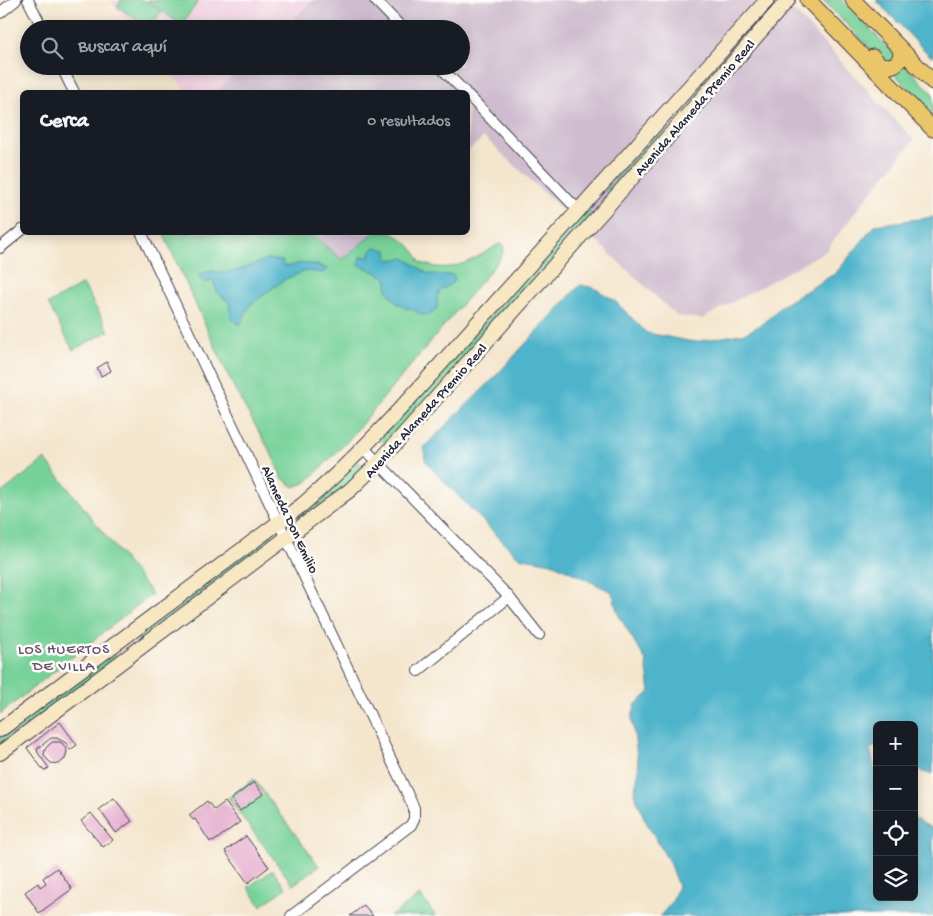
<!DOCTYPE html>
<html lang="es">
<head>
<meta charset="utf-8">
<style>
  :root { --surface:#171b24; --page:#20242c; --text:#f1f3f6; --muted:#9ea1a6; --line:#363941 }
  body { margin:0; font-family:"Gochi Hand",sans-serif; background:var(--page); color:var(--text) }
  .controls { position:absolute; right:15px; bottom:15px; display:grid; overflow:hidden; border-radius:8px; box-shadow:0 2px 12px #0003 }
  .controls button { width:45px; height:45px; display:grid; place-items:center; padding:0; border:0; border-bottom:1px solid var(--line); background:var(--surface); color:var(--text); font:25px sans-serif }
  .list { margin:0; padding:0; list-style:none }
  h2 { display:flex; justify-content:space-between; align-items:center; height:65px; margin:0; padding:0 20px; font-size:21px }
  h2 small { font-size:16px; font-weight:400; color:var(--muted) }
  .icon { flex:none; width:28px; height:28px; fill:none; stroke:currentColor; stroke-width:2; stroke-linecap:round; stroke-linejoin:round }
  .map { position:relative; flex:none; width:933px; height:916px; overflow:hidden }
  .search { position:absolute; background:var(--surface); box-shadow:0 2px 12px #0003; left:20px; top:20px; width:450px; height:55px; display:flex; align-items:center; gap:12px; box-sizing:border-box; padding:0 18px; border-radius:28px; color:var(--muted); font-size:19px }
  .panel { position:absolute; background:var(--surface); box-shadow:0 2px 12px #0003; left:20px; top:90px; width:450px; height:145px; border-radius:8px }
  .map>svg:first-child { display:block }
</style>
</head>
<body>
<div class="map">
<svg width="933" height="916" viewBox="0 0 933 916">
  <rect width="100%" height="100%" fill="#fdfcf7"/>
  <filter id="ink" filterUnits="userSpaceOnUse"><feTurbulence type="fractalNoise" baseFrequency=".02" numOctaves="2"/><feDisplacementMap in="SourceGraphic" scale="10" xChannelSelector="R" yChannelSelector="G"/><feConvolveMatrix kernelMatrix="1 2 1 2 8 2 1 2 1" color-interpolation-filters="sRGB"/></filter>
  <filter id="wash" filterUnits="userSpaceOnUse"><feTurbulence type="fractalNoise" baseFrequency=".0096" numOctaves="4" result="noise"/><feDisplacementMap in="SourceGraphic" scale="20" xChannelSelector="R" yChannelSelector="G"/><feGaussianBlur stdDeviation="1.12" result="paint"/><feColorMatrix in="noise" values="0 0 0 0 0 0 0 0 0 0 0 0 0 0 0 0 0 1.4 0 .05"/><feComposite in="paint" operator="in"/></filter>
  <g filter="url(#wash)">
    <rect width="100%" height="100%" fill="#f4e6cd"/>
    <path fill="#f2cfe1" d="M110,0H313L283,29H134Z
      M165,66H243L215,92H187Z"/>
    <path fill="#cfbdcf" d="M313,0H784L914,140L863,202L826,251L702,319L677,316L484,137L468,151V92H215L243,66H461V29H283Z
      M310,233H374L342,261Z"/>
    <path fill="#77d299" stroke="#4c7a6a" d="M121,0H144L161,12L149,29L117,6Z
      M147,0H196L198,2L181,25Z
      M775,0H782L609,195L605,191Z
      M823,0H842L933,94V114Z
      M587,210L592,215L386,446L379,439Z
      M163,233H310L342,260L374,233C379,233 386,232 391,233C403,238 416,250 420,262C450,276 473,260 499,244L504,246L503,253L499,260L345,444L307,482L294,487L282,478L271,453L235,390Z
      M83,284L109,331L73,350L48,304Z
      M45,459L152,594L0,714V494Z
      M358,461L364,469L343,488L301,520L297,515Z
      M270,534L275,540L140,643L135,636Z
      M112,652L117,658L0,747V737Z
      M254,779L319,866L293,885L228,798Z
      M273,870L286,888L261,906L248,887Z
      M420,895L436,916H391Z"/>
    <path fill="#4db4cb" stroke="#386b83" d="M876,0H933V57L929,55Z
      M933,217V774L922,772L914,762V725H877V746L870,748L877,781V897H914V818L933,829V916H660L672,902L678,886L669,862L644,818L634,793L639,770L632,718L635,705L650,692L646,661L618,614L612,592L552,563L518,557L433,470L425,460L424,447L492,380L580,285L594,288L614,300L647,333L694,342L746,333L764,323L781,306L836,273L875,225Z
      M375,247L387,250L388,260L405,258L428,274L454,275L455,279C451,287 438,288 437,298C437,301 438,304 437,308L431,314L422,315L410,308L406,309L401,304H397L387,290V281L385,277L358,264L361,256L371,257L370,252Z
      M267,259L283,261L282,265C290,268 294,264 302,263C311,263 319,266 327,269L323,273L306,271L285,279L250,305L240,325L231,319L229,302L217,292L213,280L205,283L200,279V274L213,271L221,273L237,271Z"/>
    <g id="blocks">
      <path fill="#e4accd" d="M107,362L111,371L101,376L97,368Z
        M60,722L77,745L70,750L66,743L57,738H51L37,749L38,753L49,768L44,771L27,748Z
        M52,742H60L63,744L67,751L65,759L59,764L51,763L44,756L45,749Z
        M254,782L263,794L240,811L231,799Z
        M114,798L132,821L116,833L99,809Z
        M207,801L214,810L225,802L240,822L213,842L212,840L210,842L195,819L193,820L189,815Z
        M91,813L113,840L103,847L81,821Z
        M246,836L269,867L248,883L225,851Z
        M57,868L72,889L39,913L25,892L38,883L40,887L46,883L43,878Z
        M364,905L373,916H350Z"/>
    </g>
  </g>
  <g filter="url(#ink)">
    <use href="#blocks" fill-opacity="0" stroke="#423f51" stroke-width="1"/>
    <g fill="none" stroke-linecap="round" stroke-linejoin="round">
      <defs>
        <path id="street" d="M28,0L43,29
          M375,0L403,29
          M0,13L16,0
          M61,66L74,92
          M439,66L465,92
          M468,95L579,211
          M141,232L414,808V819L411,825L291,916
          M0,248L22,230
          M364,448L509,597L539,635
          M418,671L509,597"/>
        <path id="secondary" d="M0,730L302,505C371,446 429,376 490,309C583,206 675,103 767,0
          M0,753L350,490L378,463L611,202L788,0"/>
        <path id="primary" d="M808,0L933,129
          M853,0L933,82
          M873,57L880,65L891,66C900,63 903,55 899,47"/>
      </defs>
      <use href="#street" stroke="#423f51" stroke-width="12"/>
      <use href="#secondary" stroke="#423f51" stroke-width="16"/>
      <use href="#primary" stroke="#423f51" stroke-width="17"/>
      <use href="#street" stroke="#fff" stroke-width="10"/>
      <use href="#secondary" stroke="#f7e8c3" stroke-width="14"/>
      <use href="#primary" stroke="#ebc669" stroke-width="15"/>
    </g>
  </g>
  <g text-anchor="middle" stroke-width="5" stroke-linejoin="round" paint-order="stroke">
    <g font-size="14" fill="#22223b" stroke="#fdfcf7">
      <text transform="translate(694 107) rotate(-49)" y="5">Avenida Alameda Premio Real</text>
      <text transform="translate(425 410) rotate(-48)" y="5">Avenida Alameda Premio Real</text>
      <text transform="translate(291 519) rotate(65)" y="5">Alameda Don Emilio</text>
    </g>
    <g font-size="15" letter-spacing="1" fill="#66526e" stroke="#fdfcf7">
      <text x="64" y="653">LOS HUERTOS<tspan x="64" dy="17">DE VILLA</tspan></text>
    </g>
  </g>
</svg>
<div class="controls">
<button>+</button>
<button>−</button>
<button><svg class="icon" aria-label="locate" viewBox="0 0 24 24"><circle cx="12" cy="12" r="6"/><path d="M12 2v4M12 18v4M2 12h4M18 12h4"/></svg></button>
<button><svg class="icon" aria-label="layers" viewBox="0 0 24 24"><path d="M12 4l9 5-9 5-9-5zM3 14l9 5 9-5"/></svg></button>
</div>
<div class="search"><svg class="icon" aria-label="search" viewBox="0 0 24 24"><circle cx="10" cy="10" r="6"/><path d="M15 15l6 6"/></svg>Buscar aquí</div>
<section class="panel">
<h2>Cerca<small>0 resultados</small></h2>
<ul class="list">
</ul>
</section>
</div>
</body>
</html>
